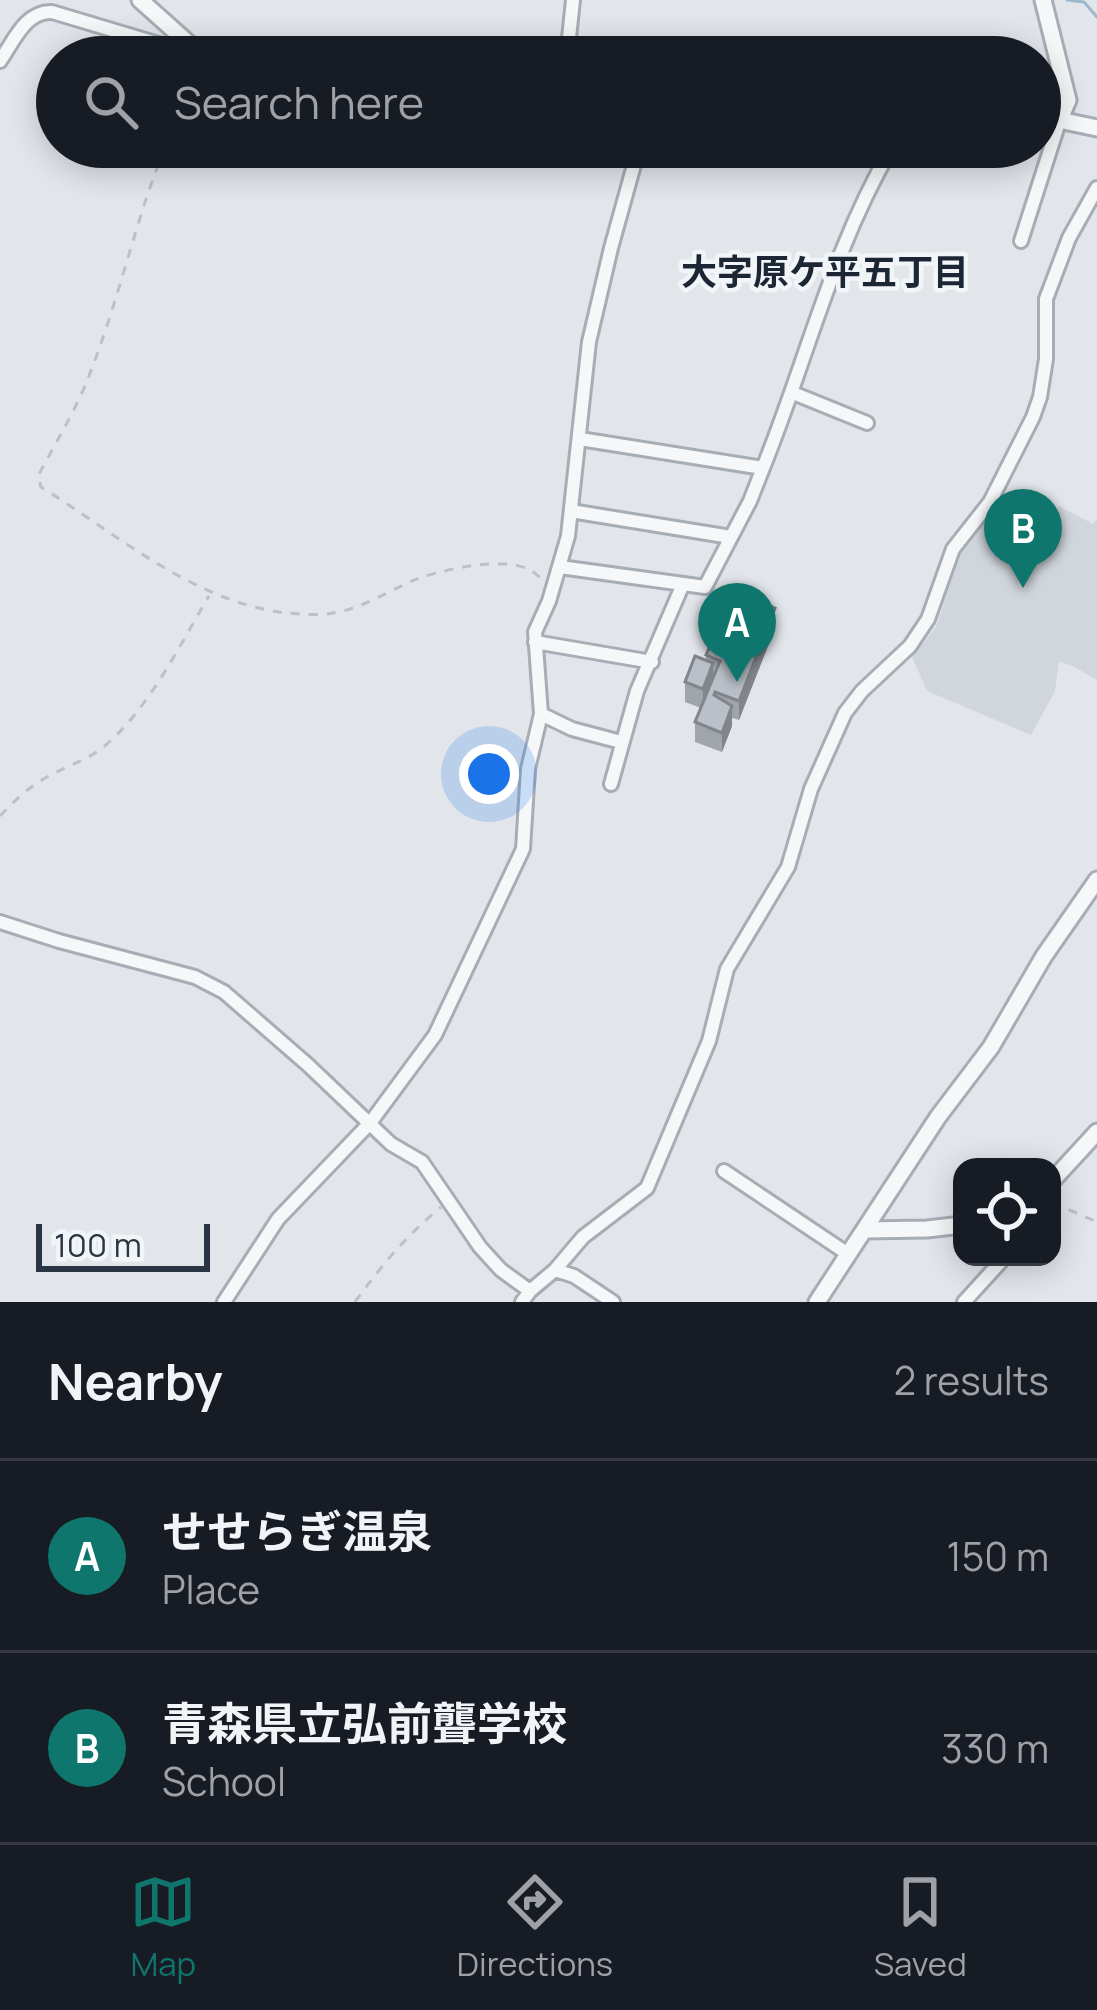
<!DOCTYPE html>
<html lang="en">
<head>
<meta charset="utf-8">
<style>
  :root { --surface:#171b24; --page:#242831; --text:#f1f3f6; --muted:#9ea1a6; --line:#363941; --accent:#0f766e }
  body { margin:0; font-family:Manrope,"Noto Sans JP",sans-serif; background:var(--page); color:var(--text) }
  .controls { position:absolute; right:36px; bottom:36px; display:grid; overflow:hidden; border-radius:24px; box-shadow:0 6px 30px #0003 }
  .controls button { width:108px; height:108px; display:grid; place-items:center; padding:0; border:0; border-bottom:3px solid var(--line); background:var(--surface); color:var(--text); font:60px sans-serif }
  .scale { position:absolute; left:36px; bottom:30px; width:174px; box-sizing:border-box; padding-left:12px; border:6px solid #2a3543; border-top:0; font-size:33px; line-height:42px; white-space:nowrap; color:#2a3543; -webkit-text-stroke:9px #f2f5f8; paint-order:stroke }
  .you { position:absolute; left:489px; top:774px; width:42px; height:42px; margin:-30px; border:9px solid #fff; border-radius:50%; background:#1a73e8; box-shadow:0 0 0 18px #1a73e833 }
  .badge { display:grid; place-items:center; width:78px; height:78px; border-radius:50%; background:var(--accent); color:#fff; font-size:39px; font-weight:700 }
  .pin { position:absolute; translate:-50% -99px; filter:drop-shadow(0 3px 6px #0008) }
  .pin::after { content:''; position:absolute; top:63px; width:42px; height:36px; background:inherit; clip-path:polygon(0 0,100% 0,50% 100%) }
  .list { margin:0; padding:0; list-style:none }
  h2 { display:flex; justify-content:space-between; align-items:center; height:156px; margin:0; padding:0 48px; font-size:51px }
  h2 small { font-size:39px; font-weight:400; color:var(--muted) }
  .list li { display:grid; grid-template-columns:78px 1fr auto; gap:36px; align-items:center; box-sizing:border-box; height:192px; padding:0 48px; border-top:3px solid var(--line) }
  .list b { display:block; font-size:45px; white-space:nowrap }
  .list p { margin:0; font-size:39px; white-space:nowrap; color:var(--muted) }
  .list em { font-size:39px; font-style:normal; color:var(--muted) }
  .icon { flex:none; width:66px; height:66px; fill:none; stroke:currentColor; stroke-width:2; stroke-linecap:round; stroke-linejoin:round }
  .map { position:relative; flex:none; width:1097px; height:1302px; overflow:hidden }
  .search { position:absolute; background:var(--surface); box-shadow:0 6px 30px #0003; left:36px; right:36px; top:36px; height:132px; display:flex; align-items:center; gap:30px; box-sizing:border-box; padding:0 42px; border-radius:66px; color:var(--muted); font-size:45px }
  .sheet { height:540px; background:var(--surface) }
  nav { display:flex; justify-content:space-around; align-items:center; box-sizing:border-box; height:168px; border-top:3px solid var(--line); background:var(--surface); font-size:33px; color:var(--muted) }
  nav a { display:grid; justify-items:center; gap:6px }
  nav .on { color:var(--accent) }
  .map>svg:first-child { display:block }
</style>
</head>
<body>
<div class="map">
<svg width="1097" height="1302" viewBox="0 0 1097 1302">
  <rect width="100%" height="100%" fill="#e2e6eb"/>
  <path fill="#d1d6dd" d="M997,504L1047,520L1059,506L1093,524L1097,518V680L1071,665L1059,662L1055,691L1031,735L927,691L912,657L936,627L962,549Z"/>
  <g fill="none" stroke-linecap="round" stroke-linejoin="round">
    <path stroke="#9eb7ca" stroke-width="3" d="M1067,0L1084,2L1097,17"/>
    <defs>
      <path id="minor" d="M567,57L573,0
        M0,61C14,41 25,11 52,12L169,47L195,50
        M1021,241L1060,119
        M793,393L867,423
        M763,468C807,359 832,250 892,147
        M571,511L731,537
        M560,567L705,587L750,501L763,468L580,439
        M535,642L652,662
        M541,714L572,729L621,742
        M611,784L637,691L683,584
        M0,922L59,941L195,977L224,992L308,1065L391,1144L422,1162L480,1247L501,1270L530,1291
        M724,1171L848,1254
        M555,1270L574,1276L613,1302
        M224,1302L278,1219L370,1123L435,1035L523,849L528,769L541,714L535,632L549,601L568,536L589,342L611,248L639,147
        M522,1302L530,1291L555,1270L583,1237L647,1188L709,1041L727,969L788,867L811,789L845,713L862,691L910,646L928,619L953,549L990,502L1033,417L1040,397L1046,359V299L1069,238L1097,188
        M964,1302L1005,1257"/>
      <path id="tertiary" d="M140,0L196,50L207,57
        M1043,0L1068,100L1060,119
        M1040,116L1097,128
        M1052,1181L1097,1132
        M864,1230L927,1229L962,1225
        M817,1302L938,1117L991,1047L1044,956L1097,880"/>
    </defs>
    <use href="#minor" stroke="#a7adb5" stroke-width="18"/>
    <use href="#tertiary" stroke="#a7adb5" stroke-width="21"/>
    <path stroke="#bcc1c6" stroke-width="3" stroke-dasharray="9 9" stroke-linecap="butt" d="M165,147C136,219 120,295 92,368C78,407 57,440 38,476L41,487C118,535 194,602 286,613C300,614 319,616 333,613C360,609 385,593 410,582C438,570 499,556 528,569C533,571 538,576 543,580
      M0,816C15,800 32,784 51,775C71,764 91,759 108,743C151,705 179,646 209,596
      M1052,1205L1056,1204L1097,1222
      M355,1302C381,1266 407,1235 441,1207"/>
    <use href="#minor" stroke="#f5f7f9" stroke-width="12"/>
    <use href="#tertiary" stroke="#f5f7f9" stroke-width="15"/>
  </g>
  <path fill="#a0a5ac" d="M775,628L739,720L732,718V726L722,752L695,742V722L701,708L685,702V682L706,661V655Z"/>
  <path fill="#82868c" d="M775,608V628L739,720V701Z
    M713,663V683L703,709V689Z
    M732,706V726L722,752V733Z"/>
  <path fill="#bac0c8" stroke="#82868c" stroke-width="3" d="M734,592L775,608L739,701L715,692L714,695L732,706L722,733L695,722L720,661L706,655Z
    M695,656L713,663L703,689L685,682Z"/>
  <g text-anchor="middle" stroke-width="9" stroke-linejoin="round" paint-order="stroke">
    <g font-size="36" font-weight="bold" fill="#1c2634" stroke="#f2f5f8">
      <text x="825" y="285">大字原ケ平五丁目</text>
    </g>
  </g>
</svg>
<div class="controls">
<button><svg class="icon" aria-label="locate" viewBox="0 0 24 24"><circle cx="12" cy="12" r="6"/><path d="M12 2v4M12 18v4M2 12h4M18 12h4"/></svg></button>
</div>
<div class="scale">100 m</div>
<div class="you"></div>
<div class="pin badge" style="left:737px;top:682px">A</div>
<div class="pin badge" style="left:1023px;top:588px">B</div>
<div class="search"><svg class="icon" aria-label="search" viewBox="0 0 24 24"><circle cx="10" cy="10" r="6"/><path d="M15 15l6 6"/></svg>Search here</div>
</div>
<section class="sheet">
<h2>Nearby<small>2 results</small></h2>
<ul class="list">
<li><span class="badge">A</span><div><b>せせらぎ温泉</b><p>Place</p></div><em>150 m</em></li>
<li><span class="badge">B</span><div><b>青森県立弘前聾学校</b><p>School</p></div><em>330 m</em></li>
</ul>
</section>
<nav>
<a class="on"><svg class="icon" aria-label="map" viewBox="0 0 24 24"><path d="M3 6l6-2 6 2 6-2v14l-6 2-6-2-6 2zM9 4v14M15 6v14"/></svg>Map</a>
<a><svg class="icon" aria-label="directions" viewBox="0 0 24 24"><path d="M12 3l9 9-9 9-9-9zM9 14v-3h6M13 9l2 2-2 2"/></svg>Directions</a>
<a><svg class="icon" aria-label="saved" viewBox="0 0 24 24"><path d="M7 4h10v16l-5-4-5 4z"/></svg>Saved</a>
</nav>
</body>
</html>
